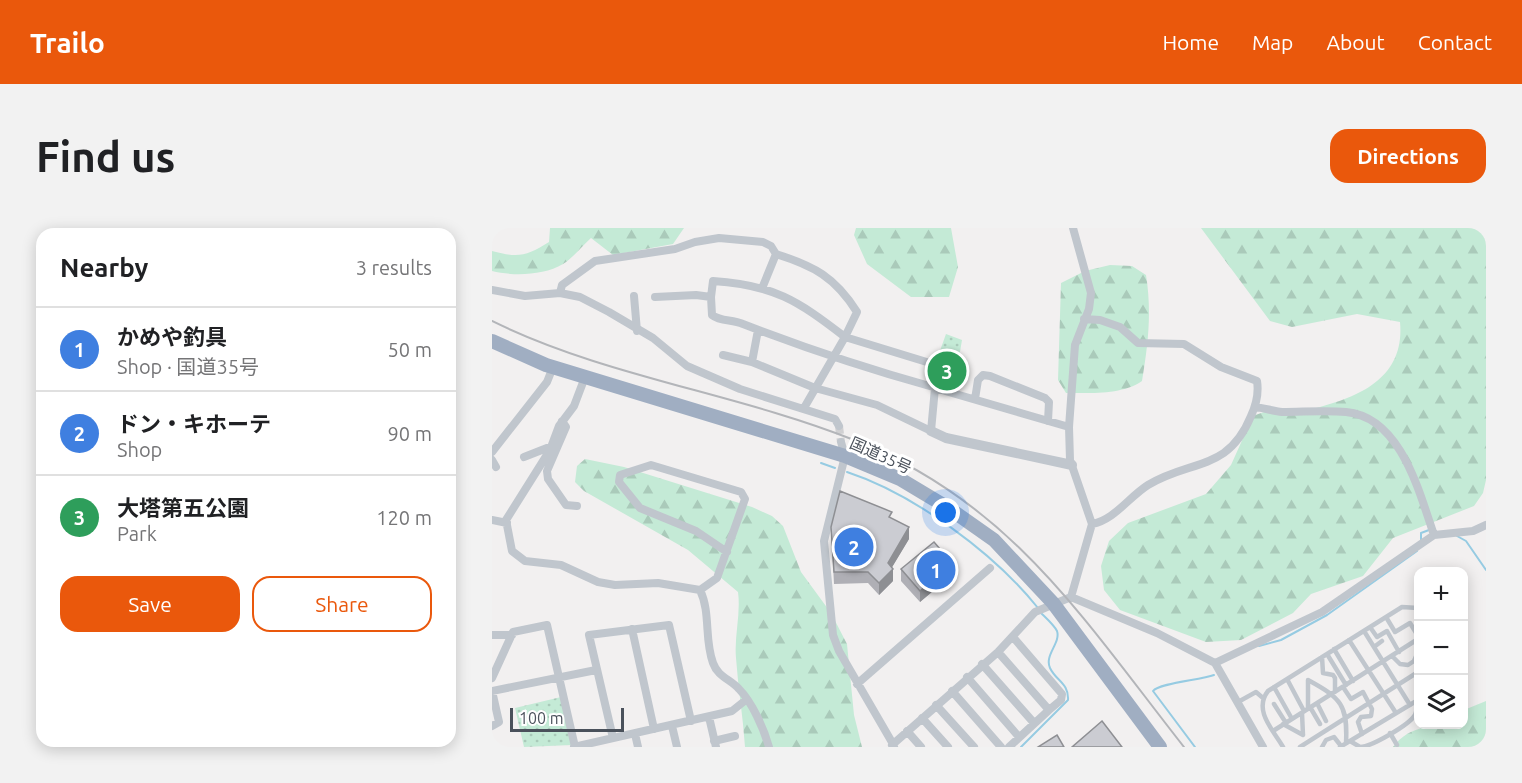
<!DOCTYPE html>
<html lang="en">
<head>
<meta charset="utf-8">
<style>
  :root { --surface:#fff; --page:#f2f2f2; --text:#202124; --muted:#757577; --line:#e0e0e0; --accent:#ea580c }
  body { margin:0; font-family:Ubuntu,"Noto Sans JP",sans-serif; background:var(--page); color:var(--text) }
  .controls { position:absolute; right:18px; bottom:18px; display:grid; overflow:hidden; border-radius:12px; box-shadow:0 3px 15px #0003 }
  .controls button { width:54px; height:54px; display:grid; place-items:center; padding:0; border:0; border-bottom:2px solid var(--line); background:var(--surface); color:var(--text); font:30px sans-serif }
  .scale { position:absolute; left:18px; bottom:15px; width:114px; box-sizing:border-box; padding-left:6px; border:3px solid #4a515b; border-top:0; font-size:16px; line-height:21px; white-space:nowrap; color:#4a515b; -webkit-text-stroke:4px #fff; paint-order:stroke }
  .you { position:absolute; left:454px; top:285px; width:21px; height:21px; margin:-15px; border:4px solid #fff; border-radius:50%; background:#1a73e8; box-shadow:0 0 0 9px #1a73e833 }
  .badge { display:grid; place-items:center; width:39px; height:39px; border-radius:50%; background:var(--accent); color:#fff; font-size:20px; font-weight:700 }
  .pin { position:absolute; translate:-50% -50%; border:3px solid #fff; box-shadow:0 2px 6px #0006 }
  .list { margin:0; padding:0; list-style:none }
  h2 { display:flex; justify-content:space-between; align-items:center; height:78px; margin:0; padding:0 24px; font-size:26px }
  h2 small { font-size:20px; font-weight:400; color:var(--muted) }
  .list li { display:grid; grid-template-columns:39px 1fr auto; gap:18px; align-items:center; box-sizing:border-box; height:84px; padding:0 24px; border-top:2px solid var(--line) }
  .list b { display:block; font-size:22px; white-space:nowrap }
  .list p { margin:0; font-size:20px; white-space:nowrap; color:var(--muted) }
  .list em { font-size:20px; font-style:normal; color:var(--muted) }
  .actions { display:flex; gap:12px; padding:18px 24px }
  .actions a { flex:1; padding:14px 0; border:2px solid var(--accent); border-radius:18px; text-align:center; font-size:21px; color:var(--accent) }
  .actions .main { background:var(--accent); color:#fff }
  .icon { flex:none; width:33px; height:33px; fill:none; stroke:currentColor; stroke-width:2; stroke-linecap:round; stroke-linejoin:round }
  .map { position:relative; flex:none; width:994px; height:519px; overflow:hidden; border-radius:18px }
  header { display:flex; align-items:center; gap:36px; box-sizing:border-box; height:84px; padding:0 30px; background:var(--accent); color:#fff }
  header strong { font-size:28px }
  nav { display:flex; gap:33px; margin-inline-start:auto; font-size:21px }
  .intro { display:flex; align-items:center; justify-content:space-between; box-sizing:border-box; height:144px; padding:0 36px }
  h1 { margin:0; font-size:42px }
  .button { padding:15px 27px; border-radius:18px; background:var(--accent); color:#fff; font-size:21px; font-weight:700 }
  main { display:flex; gap:36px; padding:0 36px }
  aside { flex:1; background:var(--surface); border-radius:18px; box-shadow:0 3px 15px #0003 }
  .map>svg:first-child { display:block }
</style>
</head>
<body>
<header>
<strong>Trailo</strong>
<nav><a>Home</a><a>Map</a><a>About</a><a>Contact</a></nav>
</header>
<div class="intro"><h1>Find us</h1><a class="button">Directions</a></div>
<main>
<aside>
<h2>Nearby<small>3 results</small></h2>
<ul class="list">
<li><span class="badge" style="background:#3f7fe0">1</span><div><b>かめや釣具</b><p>Shop · 国道35号</p></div><em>50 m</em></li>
<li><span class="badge" style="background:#3f7fe0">2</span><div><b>ドン・キホーテ</b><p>Shop</p></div><em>90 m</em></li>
<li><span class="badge" style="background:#2e9e5b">3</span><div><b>大塔第五公園</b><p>Park</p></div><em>120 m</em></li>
</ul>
<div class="actions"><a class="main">Save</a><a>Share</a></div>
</aside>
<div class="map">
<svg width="994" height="519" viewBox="0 0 994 519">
  <defs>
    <pattern id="forest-firs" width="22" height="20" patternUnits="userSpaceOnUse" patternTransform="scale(1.5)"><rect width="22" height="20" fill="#c4ead6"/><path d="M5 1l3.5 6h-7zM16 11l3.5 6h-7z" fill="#aacaba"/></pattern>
    <pattern id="park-dots" width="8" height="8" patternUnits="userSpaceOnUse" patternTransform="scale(1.5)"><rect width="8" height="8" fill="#c4ead6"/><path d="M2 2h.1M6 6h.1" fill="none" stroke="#aacaba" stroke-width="1.8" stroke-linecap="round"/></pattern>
  </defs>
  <rect width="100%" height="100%" fill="#f2f0f0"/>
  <path fill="url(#forest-firs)" d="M58,0H192L181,16L121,27L99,10C90,18 81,30 71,36C51,48 20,48 0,43V23C26,30 35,28 57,14Z
    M364,0H459L466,39L457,69H419L375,36L362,7Z
    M709,0H994V252L991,265L982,278L901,310L871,348L819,366L801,385L749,412L714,414L628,382L612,362L609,338L617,313L636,295L714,266L739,237L761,188C790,175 799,185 824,180C871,168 913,148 908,94L865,86L800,99L778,93Z
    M618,37L640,38L654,47C660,84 656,117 650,153C630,167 598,165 574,165L566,152L569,55L593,43Z
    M93,231L132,239L260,279L280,288L291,298L309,344L339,385L355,416L362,487L370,519H253C251,489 246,459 244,430C242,408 249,386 246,364L196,322L92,263L83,254L85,238Z
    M994,473V519H901C918,496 945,497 972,496V482Z"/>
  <path fill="url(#park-dots)" d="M454,106L470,112L462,159L445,156V131Z
    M69,469L80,517L32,519L23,480Z"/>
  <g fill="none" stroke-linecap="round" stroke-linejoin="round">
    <path stroke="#96cbe2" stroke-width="2" d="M329,235L343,240
      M355,244C422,266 502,325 546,380
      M965,308L974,313L994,342
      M929,312V305L937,302
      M767,418L789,412L835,387L925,323
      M529,519L576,472C577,455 564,453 558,440C552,427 569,415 565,403C562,397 554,390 549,385
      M703,519L661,463C667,455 709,452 722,447"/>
    <path stroke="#d0d0d2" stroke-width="8" stroke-dasharray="8 4" stroke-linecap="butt" d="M347,198L349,214"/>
    <path stroke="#c0c6cd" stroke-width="4.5" d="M894,389L903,404L918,395L926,408
      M878,399L885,409L895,403L907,424
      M872,403L918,477
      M857,412L904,485
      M882,419L890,413
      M842,421L861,453
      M835,426L854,457
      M900,428L908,436L916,437L922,433L926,424
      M830,429L831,445L841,447L843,450V464
      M795,451L812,483
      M926,454V466
      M782,459L800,491
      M851,459L859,471L871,464L880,481L879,488L869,489L866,494L870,506
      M746,474L764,464L771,470
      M825,475L834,493
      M782,476L794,495
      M818,479L828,496
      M816,481V452C849,470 856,477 854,515
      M810,485L811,507
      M791,496L811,507
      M781,503L926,411
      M898,505L905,517
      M858,513L868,519C879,519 917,497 923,487C925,483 925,477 926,473
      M791,519C781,502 761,482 776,463L910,379L926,380
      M808,519L926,444
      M830,519L834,512L842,509L849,518
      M848,519L926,472"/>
    <path stroke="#c0c6cd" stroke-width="8" d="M284,26L279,18L271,14L227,10L203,14L183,21L103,33L70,57L68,65L88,69L117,84L161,110L195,138L248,161L343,191L347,198
      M271,58L284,26C322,38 343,49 365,84L353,109L438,135L442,140L443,160L577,199
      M0,62L33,68L68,65
      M142,68L145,103
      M163,69L204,67L219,69L220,87C229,94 240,91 251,96C313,120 376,141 441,159
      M219,69L221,53C282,57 305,72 353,109L312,180
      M592,91L608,92L628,99L646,115L692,116L729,139L765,153C767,165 764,177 759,188C736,244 699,231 656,257C637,269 622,292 600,296
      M266,102L260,134L323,160L385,177L439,203
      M231,127L260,134
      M93,149L82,178L67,198L58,222L14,292L20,323L33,333L69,337L106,354L123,357L166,355L208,362C219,385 212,411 221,435C226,449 238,451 247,461C260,474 272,501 277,519
      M483,171L486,152L491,147L498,148L553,170L557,174L556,193
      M763,179C772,180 781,183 790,184C811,184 833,182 854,184C909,189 927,264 942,307
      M70,193L74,199L55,243L56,251L74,277L85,278
      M439,203L443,160
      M349,214L353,228L332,313L341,407L347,423L401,516
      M0,224L55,154L61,139
      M32,229L60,218
      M0,232L4,239
      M0,292L15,295
      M208,362L225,350L253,271L249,264L159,237L128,247L127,254L148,280L204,303L235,324
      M579,369L600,296L578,232L577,199L583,117L597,81L599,65L581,0
      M140,401L162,501
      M0,407H20
      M521,409L570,466L569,472L557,482
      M506,424L557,482L517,519
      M723,435L830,384L942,307L981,303L994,297
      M490,436L542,495
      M475,449L527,509
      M0,450L21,404L55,397L83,519
      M365,456L498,340
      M0,463L104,442
      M460,463L509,519
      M444,477L482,519
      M217,489L224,519
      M430,490L456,519
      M0,498L7,494L0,463
      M180,498L185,519
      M415,503L429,519
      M143,506L146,519
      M121,510L97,407L177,397L199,493
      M222,513L243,508
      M82,519L240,483L255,471
      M402,519L400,517L506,424L543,384L579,369L665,405L723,435L771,519"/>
    <path stroke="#c0c6cd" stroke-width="10" d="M439,203L454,210L580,237"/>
    <path stroke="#a0aec2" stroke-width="14" d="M0,113L54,137L353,228L408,251L458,281L502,312L561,375L668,519"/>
    <path stroke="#b3b5b9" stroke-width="2" d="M0,93C114,149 244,165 362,212C519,274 592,392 692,519"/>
  </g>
  <path fill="#afafb5" d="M400,291L417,311L400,339L401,353L387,367L376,355L342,356L339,299Z
    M409,341L460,347L428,374L409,353Z"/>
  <path fill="#8e8f93" d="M417,299V311L396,346V335Z
    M460,335V347L428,374V363Z
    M401,341V353L387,367V355Z"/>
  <path fill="#cbccd2" stroke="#8e8f93" stroke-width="1.5" d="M348,263L400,284L397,289L417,299L396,335L401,341L387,355L376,344H342L339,299Z
    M442,314L460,335L428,363L409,341Z
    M610,493L630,519H580Z
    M565,507L572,519H546Z"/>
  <g text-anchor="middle" stroke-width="6" stroke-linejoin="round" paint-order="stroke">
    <g font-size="16" fill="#4a515b" stroke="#fff">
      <text transform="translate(389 227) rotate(24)" y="6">国道35号</text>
    </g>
  </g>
</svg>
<div class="controls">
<button>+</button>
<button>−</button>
<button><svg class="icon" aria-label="layers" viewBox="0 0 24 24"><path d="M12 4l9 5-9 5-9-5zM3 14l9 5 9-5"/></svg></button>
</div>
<div class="scale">100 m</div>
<div class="you"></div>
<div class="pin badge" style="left:444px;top:342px;background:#3f7fe0">1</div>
<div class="pin badge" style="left:362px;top:319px;background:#3f7fe0">2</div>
<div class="pin badge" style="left:455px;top:143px;background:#2e9e5b">3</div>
</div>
</main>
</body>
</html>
